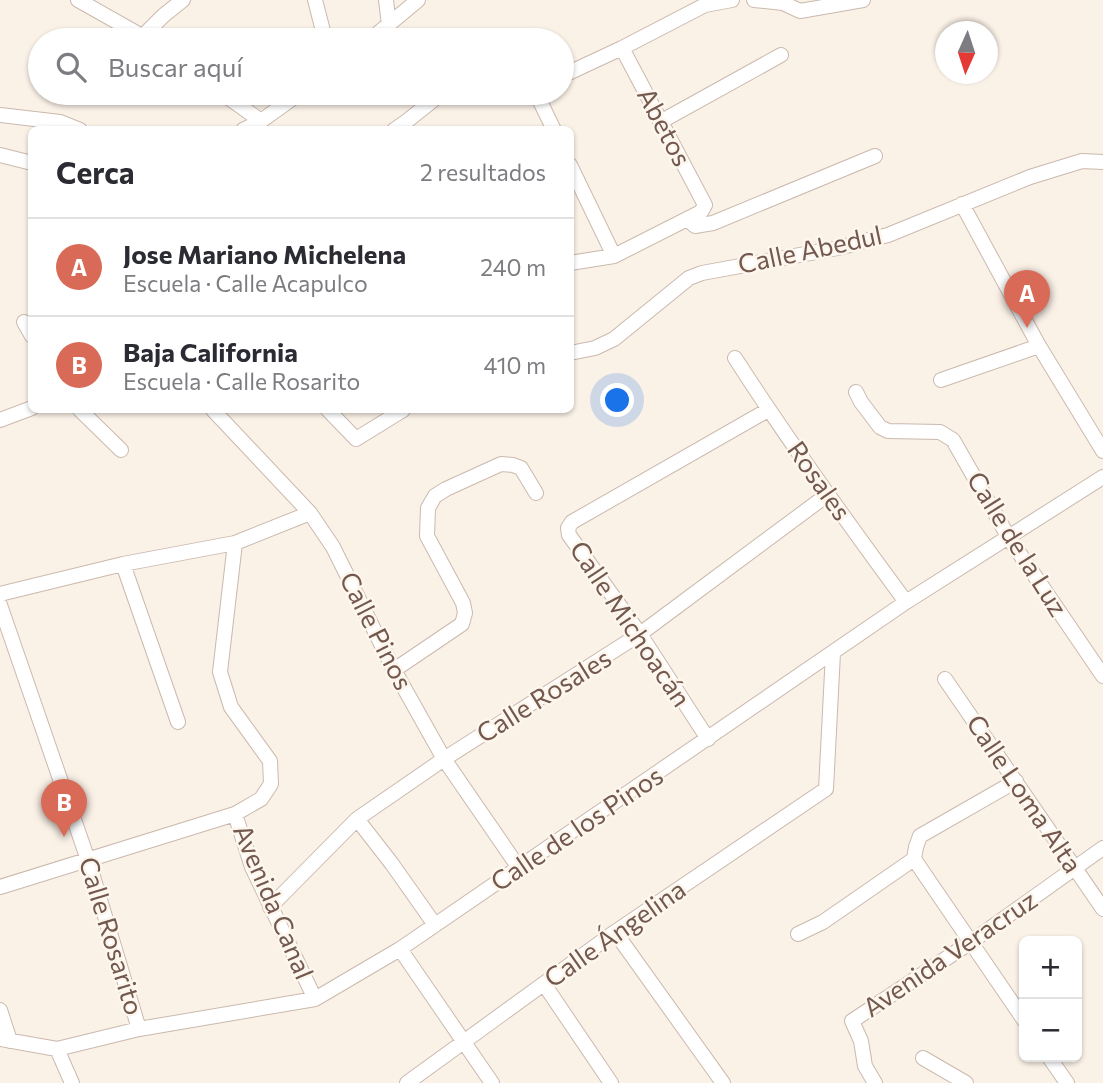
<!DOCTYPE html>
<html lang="es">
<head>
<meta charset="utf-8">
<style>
  :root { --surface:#fff; --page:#f7f7f7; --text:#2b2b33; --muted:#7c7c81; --line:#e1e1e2; --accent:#d96a57 }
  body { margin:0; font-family:Commissioner,sans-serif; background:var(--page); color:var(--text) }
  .controls { position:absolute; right:21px; bottom:21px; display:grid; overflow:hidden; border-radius:10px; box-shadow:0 2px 5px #0004 }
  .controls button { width:63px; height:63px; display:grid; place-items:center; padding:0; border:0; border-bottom:2px solid var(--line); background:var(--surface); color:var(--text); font:35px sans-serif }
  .compass { position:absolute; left:935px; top:21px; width:63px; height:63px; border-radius:50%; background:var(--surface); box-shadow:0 2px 5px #0004; rotate:183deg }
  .you { position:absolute; left:618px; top:401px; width:24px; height:24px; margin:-18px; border:5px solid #fff; border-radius:50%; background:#1a73e8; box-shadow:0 0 0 10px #1a73e833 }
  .badge { display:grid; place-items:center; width:46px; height:46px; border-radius:50%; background:var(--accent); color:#fff; font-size:23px; font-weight:700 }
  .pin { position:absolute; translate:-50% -58px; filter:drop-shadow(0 2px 4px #0008) }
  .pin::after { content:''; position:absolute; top:37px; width:24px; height:21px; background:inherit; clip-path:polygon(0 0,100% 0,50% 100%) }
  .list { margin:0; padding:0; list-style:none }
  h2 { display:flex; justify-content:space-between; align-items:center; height:91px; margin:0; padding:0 28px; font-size:30px }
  h2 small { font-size:23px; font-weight:400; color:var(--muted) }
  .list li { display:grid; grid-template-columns:46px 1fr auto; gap:21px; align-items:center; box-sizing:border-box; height:98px; padding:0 28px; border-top:2px solid var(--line) }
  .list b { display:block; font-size:26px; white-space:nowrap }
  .list p { margin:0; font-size:23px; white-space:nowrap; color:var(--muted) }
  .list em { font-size:23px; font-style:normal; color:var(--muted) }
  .icon { flex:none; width:38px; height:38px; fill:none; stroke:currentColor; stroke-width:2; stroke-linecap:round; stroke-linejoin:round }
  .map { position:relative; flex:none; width:1103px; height:1083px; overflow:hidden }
  .search { position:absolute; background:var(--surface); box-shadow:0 2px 5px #0004; left:28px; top:28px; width:546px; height:77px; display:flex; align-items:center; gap:18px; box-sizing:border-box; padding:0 24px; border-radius:38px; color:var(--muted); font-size:26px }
  .panel { position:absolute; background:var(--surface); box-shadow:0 2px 5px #0004; left:28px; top:126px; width:546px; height:287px; border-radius:10px }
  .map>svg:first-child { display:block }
</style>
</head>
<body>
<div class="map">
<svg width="1103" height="1083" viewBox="0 0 1103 1083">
  <rect width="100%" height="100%" fill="#faf1e7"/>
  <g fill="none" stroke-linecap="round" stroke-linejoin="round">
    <defs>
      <path id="minor" d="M78,0L149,40
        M315,0L323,31L324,40
        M386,0L389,25
        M754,0L783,3L800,11L863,0
        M143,36L164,15L183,0
        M370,40L418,0
        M562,76L622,48L705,5L732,0
        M222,93L261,121
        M536,93L554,130
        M0,115L60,122L80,130
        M660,122L781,55
        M243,130L261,121L300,93
        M394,130L407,121L442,93
        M0,155L32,163
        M570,165L614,256
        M962,204L1039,346L1103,451
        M687,219L695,226L713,223L875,156
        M570,263L614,256L701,212L705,205L622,48
        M24,322L32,336
        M570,353L595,348L614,339L689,278L702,273L838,248L888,235L1030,177L1082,161L1103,162
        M735,358C789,442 847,522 906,602
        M941,380L1039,346
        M856,392L861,402L880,427L888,431L940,432L953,440L1009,538L1103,676
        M80,410L121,450
        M213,410L310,513L333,547L394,670L444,759L519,868
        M328,410L356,439L403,410
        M0,420L32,408
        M123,564L178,722
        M0,594L123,564L235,543L310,513
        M0,605L88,860L139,1029
        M394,670L462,624L465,613L463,603L427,536L428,508L435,496L446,489L501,464L513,465L521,468L536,493
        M945,679L1103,909
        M708,739L640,634L569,535L568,528L572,522L768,410
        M235,814L252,867L315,999
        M357,819L392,864L435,925
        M914,859L1024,1020
        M0,887L235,814L261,799L271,784L270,761L231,707L220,672L235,543
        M270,907L357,819L444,759L640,634L827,495
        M615,932L723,1083
        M798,934L823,922L914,859L916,847L920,836L1016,781
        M400,949L492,1083
        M544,984L611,1083
        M0,1010L10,1041
        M0,1039L57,1049L139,1029L315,999L400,949L906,602L1103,477
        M57,1049L72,1083
        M1049,1057L1067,1083
        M923,1058L966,1083
        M407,1083L615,932L826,789L833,653
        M875,1083L865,1066L861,1041L852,1021L971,942L1103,848"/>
    </defs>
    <use href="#minor" stroke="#cbb9ae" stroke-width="16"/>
    <use href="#minor" stroke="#fff" stroke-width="14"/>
  </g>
  <g text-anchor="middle" stroke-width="5" stroke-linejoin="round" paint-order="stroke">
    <g font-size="26" fill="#72584e" stroke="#fdf6ed">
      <text transform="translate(664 127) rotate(62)" y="9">Abetos</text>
      <text transform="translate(810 250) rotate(-12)" y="9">Calle Abedul</text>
      <text transform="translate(819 481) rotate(55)" y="9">Rosales</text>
      <text transform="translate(1017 544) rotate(58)" y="9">Calle de la Luz</text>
      <text transform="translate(630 624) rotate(56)" y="9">Calle Michoacán</text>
      <text transform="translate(376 631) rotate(63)" y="9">Calle Pinos</text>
      <text transform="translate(544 696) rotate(-32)" y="9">Calle Rosales</text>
      <text transform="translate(1024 794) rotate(56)" y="9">Calle Loma Alta</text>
      <text transform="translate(577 829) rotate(-34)" y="9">Calle de los Pinos</text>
      <text transform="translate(273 902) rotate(67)" y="9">Avenida Canal</text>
      <text transform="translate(615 934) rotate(-35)" y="9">Calle Ángelina</text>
      <text transform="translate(111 936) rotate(73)" y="9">Calle Rosarito</text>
      <text transform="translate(950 954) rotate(-34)" y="9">Avenida Veracruz</text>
    </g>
  </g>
</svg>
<div class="controls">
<button>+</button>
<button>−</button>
</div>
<svg class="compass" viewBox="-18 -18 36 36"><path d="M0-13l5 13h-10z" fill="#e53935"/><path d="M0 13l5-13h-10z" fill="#7c7c81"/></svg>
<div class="you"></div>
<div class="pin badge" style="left:1027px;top:328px">A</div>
<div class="pin badge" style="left:64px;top:837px">B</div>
<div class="search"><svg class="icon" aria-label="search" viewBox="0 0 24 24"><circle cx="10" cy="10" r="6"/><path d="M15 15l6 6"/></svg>Buscar aquí</div>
<section class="panel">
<h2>Cerca<small>2 resultados</small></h2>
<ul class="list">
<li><span class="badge">A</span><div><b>Jose Mariano Michelena</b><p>Escuela · Calle Acapulco</p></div><em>240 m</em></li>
<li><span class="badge">B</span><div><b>Baja California</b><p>Escuela · Calle Rosarito</p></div><em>410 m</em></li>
</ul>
</section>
</div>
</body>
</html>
